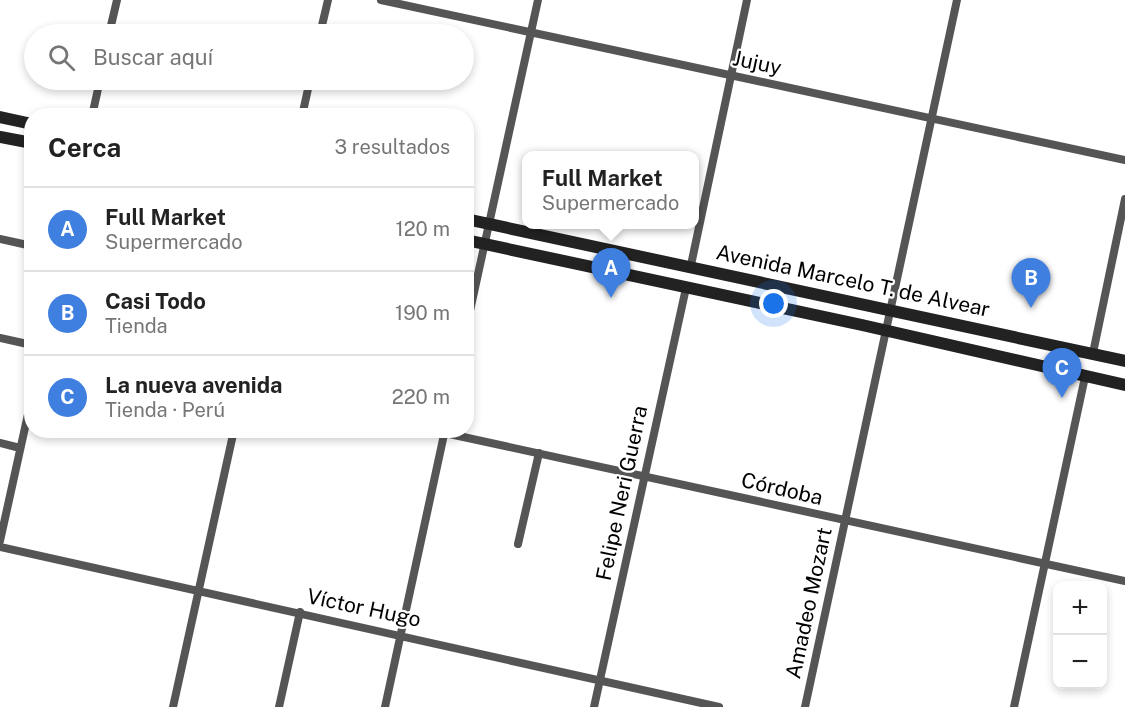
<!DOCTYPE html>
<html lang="es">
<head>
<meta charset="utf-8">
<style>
  :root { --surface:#fff; --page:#f6f6f6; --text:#222; --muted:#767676; --line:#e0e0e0; --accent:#000 }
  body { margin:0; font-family:"Public Sans",sans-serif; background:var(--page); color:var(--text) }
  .controls { position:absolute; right:18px; bottom:18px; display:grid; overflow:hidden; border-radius:12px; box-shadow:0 3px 9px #0003 }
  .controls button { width:54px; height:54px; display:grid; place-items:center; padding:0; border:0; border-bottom:2px solid var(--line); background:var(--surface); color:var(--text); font:30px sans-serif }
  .you { position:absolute; left:774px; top:304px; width:21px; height:21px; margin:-15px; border:4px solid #fff; border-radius:50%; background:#1a73e8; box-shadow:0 0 0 9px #1a73e833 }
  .badge { display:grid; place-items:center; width:39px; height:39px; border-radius:50%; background:var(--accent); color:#fff; font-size:20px; font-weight:700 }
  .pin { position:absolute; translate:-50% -50px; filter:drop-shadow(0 2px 3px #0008) }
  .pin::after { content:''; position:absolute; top:32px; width:21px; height:18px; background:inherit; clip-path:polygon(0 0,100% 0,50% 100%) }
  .popup { position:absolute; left:522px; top:151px; width:177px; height:78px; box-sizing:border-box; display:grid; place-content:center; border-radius:12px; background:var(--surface); filter:drop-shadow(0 2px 4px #0005); font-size:20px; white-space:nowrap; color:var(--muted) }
  .popup b { font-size:22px; color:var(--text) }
  .popup::after { content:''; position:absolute; left:50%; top:100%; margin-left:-12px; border:12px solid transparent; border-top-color:var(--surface) }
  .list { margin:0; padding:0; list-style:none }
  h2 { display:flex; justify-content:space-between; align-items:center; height:78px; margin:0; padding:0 24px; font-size:26px }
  h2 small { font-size:20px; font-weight:400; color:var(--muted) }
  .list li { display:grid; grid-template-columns:39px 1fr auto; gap:18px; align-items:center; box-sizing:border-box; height:84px; padding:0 24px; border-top:2px solid var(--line) }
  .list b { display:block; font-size:22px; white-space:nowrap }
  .list p { margin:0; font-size:20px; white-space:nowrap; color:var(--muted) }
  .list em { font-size:20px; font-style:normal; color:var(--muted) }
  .icon { flex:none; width:33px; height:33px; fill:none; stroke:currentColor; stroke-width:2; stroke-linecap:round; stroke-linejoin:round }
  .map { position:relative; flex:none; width:1125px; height:707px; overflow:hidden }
  .search { position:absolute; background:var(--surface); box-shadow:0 3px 9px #0003; left:24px; top:24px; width:450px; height:66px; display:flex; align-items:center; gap:15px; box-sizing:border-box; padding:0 21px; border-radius:33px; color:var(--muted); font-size:22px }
  .panel { position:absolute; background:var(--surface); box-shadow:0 3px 9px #0003; left:24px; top:108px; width:450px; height:330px; border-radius:24px }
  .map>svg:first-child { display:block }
</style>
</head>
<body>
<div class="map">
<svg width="1125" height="707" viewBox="0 0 1125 707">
  <rect width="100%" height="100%" fill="#fff"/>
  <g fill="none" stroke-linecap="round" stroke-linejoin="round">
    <path stroke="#555" stroke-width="8" d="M381,0L1125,160
      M109,34L117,0
      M320,34L328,0
      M92,116L100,80
      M302,116L310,80
      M0,239L32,246
      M691,265L747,0
      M466,329L538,0
      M0,338L32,345
      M1093,353L1125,199
      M431,430L1125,581
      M0,443L20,448
      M0,541L32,396
      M518,544L539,453
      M0,547L719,707
      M173,707L234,430
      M279,707L300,612
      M385,707L445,430
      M594,707L686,288
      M805,707L957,0
      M1014,707L1085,377"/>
    <path stroke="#222" stroke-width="12" d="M0,117L32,124
      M0,137L32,143
      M466,219L1125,361
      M466,240L862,325L1125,385"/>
  </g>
  <g text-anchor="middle" stroke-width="4.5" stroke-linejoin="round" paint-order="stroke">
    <g font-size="21" fill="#000" stroke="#fff">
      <text transform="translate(757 63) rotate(12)" y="7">Jujuy</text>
      <text transform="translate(853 281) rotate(12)" y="7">Avenida Marcelo T. de Alvear</text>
      <text transform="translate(782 489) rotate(13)" y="7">Córdoba</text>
      <text transform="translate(622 493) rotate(-78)" y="7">Felipe Neri Guerra</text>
      <text transform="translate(809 603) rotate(-78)" y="7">Amadeo Mozart</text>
      <text transform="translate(364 608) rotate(12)" y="7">Víctor Hugo</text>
    </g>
  </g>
</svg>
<div class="controls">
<button>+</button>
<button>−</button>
</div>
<div class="you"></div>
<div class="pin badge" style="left:611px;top:298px;background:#3f7fe0">A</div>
<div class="popup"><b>Full Market</b>Supermercado</div>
<div class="pin badge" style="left:1031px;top:308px;background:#3f7fe0">B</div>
<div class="pin badge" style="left:1062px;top:398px;background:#3f7fe0">C</div>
<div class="search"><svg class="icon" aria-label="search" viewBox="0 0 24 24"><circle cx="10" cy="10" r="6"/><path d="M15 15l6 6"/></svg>Buscar aquí</div>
<section class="panel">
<h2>Cerca<small>3 resultados</small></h2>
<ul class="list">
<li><span class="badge" style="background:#3f7fe0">A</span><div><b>Full Market</b><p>Supermercado</p></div><em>120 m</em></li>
<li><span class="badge" style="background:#3f7fe0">B</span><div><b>Casi Todo</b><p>Tienda</p></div><em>190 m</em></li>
<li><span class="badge" style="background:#3f7fe0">C</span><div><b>La nueva avenida</b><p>Tienda · Perú</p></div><em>220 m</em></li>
</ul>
</section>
</div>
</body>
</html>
